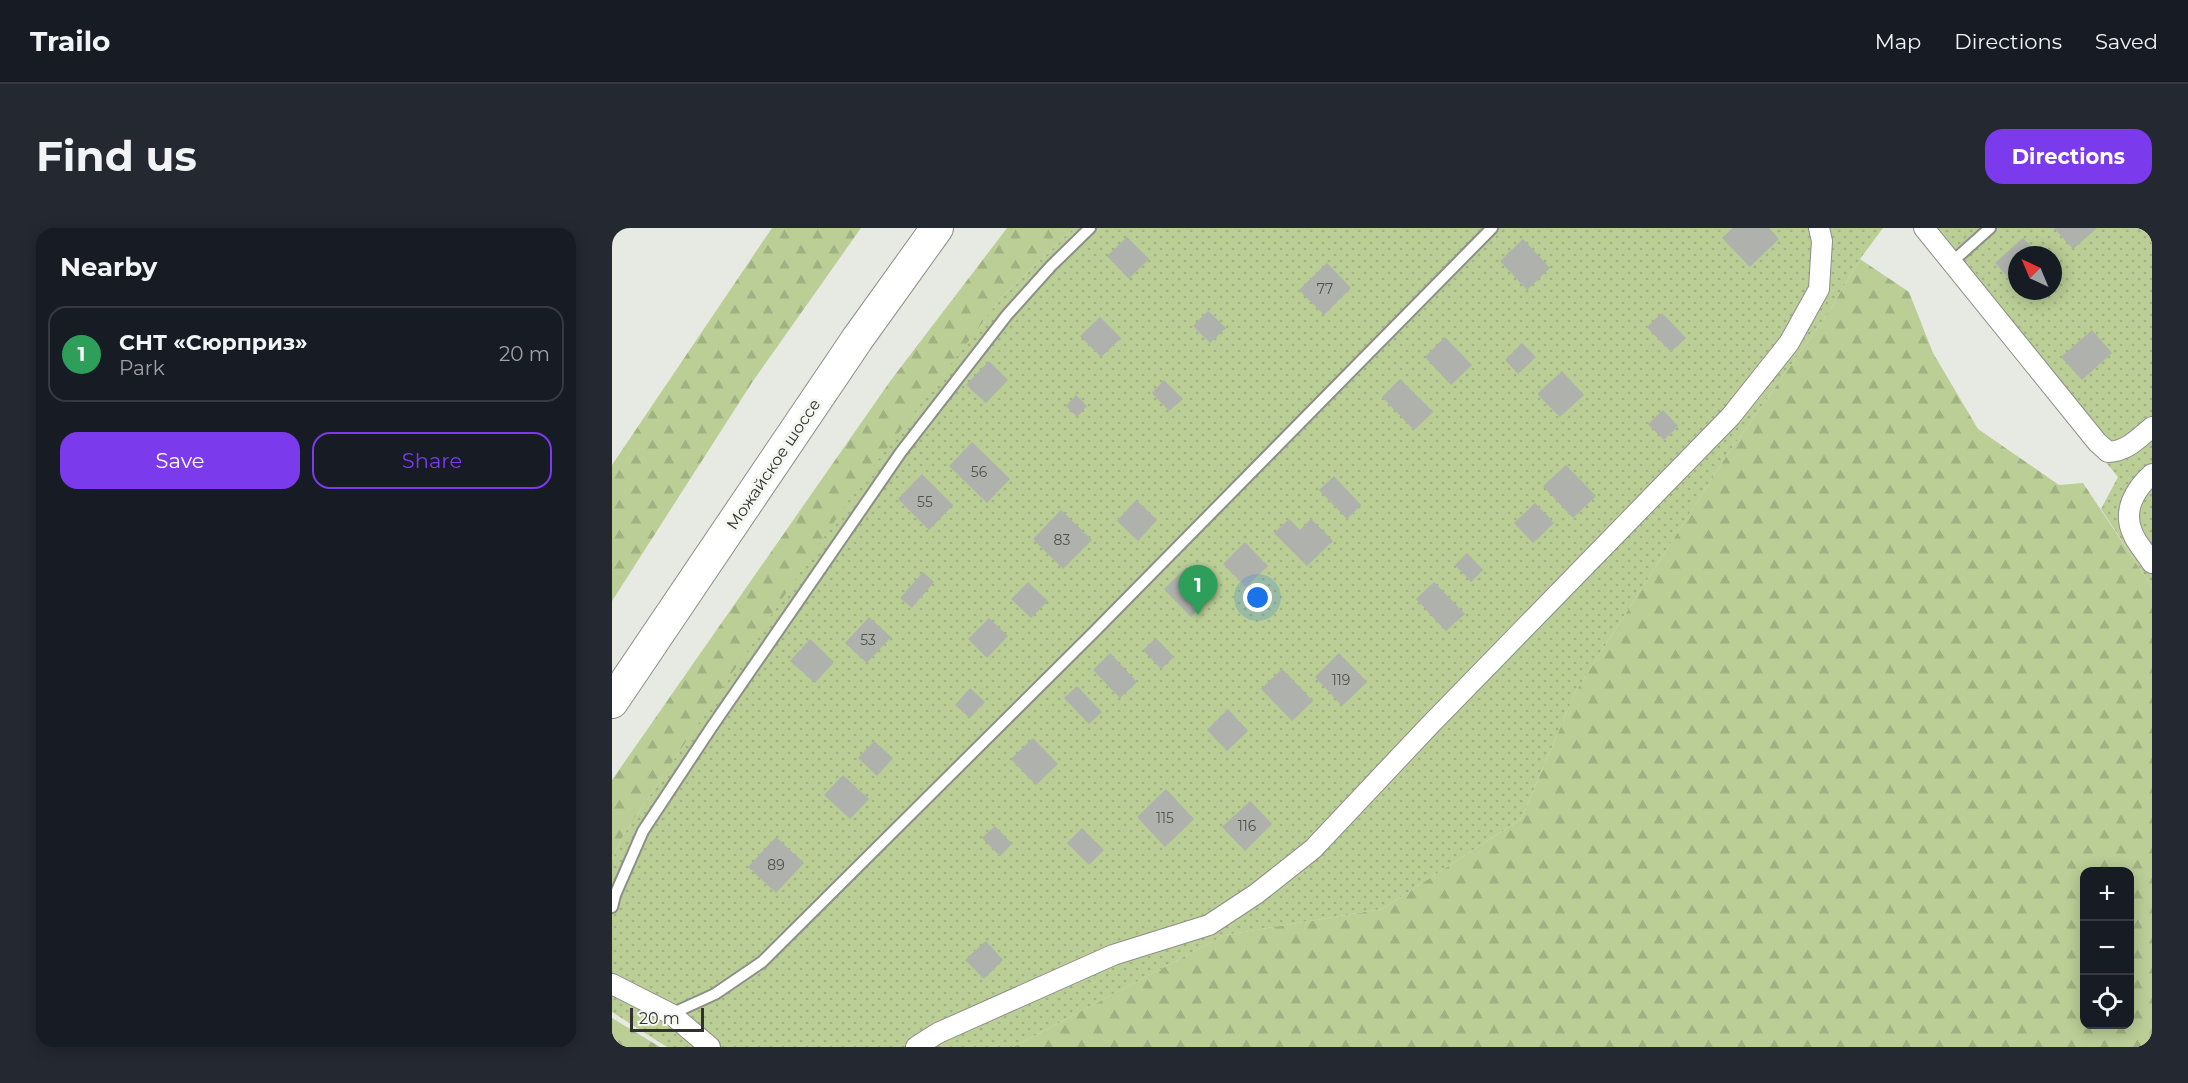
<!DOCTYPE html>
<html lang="en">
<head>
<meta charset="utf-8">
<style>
  :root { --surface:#171b24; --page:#242831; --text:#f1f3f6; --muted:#9ea1a6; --line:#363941; --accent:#7c3aed }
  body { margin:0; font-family:Montserrat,sans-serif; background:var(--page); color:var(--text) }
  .controls { position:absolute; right:18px; bottom:18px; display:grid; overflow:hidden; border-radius:12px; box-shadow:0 3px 15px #0003 }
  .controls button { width:54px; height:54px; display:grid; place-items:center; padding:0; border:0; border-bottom:2px solid var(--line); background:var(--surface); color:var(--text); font:30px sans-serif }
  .compass { position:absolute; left:1396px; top:18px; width:54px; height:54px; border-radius:50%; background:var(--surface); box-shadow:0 3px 15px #0003; rotate:316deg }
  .scale { position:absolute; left:18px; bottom:15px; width:74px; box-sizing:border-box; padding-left:6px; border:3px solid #31322f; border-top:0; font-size:16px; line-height:21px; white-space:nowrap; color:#31322f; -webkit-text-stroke:4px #f4f6f0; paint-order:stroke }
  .you { position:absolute; left:646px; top:370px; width:21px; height:21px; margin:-15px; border:4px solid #fff; border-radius:50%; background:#1a73e8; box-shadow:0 0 0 9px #1a73e833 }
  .badge { display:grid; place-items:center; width:39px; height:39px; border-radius:50%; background:var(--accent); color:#fff; font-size:20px; font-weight:700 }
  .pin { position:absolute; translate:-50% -50px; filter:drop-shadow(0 2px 3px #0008) }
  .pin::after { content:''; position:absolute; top:32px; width:21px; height:18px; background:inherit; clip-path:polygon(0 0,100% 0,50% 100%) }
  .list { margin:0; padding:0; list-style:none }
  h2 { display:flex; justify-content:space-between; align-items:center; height:78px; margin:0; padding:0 24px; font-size:26px }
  h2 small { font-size:20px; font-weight:400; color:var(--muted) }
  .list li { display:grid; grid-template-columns:39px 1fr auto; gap:18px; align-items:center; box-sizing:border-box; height:96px; margin:0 12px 12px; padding:0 12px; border:2px solid var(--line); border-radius:18px }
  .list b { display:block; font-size:22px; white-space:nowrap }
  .list p { margin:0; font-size:20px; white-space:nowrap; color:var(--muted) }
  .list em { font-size:20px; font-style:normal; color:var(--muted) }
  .actions { display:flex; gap:12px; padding:18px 24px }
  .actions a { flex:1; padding:14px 0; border:2px solid var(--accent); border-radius:18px; text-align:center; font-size:21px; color:var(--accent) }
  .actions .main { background:var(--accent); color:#fff }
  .icon { flex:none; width:33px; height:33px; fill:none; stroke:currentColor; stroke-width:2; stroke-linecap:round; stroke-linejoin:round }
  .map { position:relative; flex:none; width:1540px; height:819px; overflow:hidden; border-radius:18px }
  header { display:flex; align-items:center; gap:36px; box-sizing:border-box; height:84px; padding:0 30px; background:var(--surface); border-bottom:2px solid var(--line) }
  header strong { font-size:28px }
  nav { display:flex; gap:33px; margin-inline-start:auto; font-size:21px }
  .intro { display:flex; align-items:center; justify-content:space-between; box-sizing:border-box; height:144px; padding:0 36px }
  h1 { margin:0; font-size:42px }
  .button { padding:15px 27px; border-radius:18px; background:var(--accent); color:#fff; font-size:21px; font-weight:700 }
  main { display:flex; gap:36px; padding:0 36px }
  aside { flex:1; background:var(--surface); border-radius:18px; box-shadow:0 3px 15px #0003 }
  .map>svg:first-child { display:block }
</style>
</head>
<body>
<header>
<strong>Trailo</strong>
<nav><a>Map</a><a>Directions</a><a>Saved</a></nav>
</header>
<div class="intro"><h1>Find us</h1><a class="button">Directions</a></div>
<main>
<aside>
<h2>Nearby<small></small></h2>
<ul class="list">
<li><span class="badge" style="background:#2e9e5b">1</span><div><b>СНТ «Сюрприз»</b><p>Park</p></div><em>20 m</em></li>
</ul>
<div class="actions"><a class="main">Save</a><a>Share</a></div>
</aside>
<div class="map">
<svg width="1540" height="819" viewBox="0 0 1540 819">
  <defs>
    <pattern id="forest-firs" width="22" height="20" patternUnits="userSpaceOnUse" patternTransform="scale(1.5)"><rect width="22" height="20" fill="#bace96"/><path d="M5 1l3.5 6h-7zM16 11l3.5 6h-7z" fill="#a0b182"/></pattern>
    <pattern id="park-dots" width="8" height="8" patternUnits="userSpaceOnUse" patternTransform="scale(1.5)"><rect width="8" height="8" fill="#bace96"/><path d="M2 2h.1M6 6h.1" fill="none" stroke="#a0b182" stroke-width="1.8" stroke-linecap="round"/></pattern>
  </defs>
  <rect width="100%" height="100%" fill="#e7e9e3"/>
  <path fill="url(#forest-firs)" fill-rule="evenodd" d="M160,0H249L141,153L0,373V237Z
    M395,0H462L389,70L211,311L12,606L0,631V552L279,152Z
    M1248,31L1297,64L1321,125L1366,201L1447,257L1471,255L1540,359V819H401L613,707L770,681L909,591L964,463L1117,224L1216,85ZM1472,644H1518V796H1472Z
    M0,790L48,819H0Z"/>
  <path fill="url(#park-dots)" fill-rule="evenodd" d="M462,0H1271L1248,31L1216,85L1117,224L964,463L909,591L770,681L613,707L401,819H55L0,784V631L12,606L247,257L389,70Z
    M1302,0H1540V359L1489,281L1506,249ZM1405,27H1441V63H1405Z"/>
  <path fill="#afb2ac" d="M1121,0H1157L1167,11L1138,39L1110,10Z
    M1442,0H1485L1461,21Z
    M515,9L537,31L517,51L495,28Z
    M1411,10L1427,27H1405V59L1383,35Z
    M911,11L938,40L915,62L888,33Z
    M715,35L739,60L712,87L687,62Z
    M596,83L614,100L598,115L581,98Z
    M1050,85L1074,110L1059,124L1035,99Z
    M488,89L509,110L489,129L468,108Z
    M1480,102L1500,125L1470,152L1449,129Z
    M833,109L860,137L839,157L813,129Z
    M910,115L924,129L906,146L893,132Z
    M377,133L396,152L374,175L354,157Z
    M950,143L972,167L948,189L925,166Z
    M788,151L821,184L802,202L770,169Z
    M552,152L571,171L557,183L540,165Z
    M464,167L475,178L465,189L454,178Z
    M1051,182L1066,198L1052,212L1036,196Z
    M360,214L398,251L375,275L337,238Z
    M954,237L984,268L961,290L931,258Z
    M310,246L341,277L317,302L286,271Z
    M722,248L749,277L735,291L707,262Z
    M524,272L545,292L526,313L505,293Z
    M923,275L942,295L921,315L902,295Z
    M449,282L480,312L451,341L421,311Z
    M677,291L688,302L699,291L721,313L695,338L662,305Z
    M633,314L656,338L634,359L611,336Z
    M855,325L871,342L859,354L843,337Z
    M575,339L602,367L579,389L552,361Z
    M311,344L322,354L300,380L288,370Z
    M416,354L436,373L419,390L399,371Z
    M822,354L853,386L834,403L804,371Z
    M257,389L279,409L255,435L233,415Z
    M377,390L396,408L375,430L356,411Z
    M544,410L562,429L549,441L531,422Z
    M198,411L222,434L203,455L178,433Z
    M498,425L525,454L508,470L481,442Z
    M727,425L755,454L730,478L703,449Z
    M670,441L701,473L680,493L649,461Z
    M465,458L490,484L477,496L452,470Z
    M358,460L373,474L358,490L343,477Z
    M616,481L636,503L615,523L595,502Z
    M421,510L446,536L424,557L399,531Z
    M262,513L281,530L265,548L246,530Z
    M231,547L257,571L238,591L212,567Z
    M554,561L582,591L553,619L525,589Z
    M638,573L660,596L633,623L610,599Z
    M383,598L400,616L388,628L370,610Z
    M470,600L492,622L477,637L455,615Z
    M164,609L192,635L164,665L136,639Z
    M374,713L391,732L372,751L353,732Z"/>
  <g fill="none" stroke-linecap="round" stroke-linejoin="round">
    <defs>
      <path id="lane" d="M1340,34L1378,0
        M0,679L3,667L31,603L99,500L289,224L395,87L439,38L478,0
        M59,786L103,766L150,734L482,404L880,0"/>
      <path id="street" d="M1312,0L1485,214L1496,224C1515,223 1526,211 1540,199
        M1540,246C1523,261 1510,283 1521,306C1525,316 1534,325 1540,335
        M0,756L59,786L98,819
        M304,819L326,805L501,727L597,697L644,666L701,621L816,499L1119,188L1177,115L1207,61L1210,13L1207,0"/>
      <path id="primary" d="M0,474L246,110L325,0"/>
    </defs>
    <use href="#lane" stroke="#8d8f89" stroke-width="14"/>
    <use href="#street" stroke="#8d8f89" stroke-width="22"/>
    <use href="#primary" stroke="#8d8f89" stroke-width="34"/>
    <use href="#lane" stroke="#fff" stroke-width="10"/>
    <use href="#street" stroke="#fff" stroke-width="20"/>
    <use href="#primary" stroke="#fff" stroke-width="32"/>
  </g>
  <g text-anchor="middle" stroke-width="6" stroke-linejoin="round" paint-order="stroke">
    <g font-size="14" fill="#50524e">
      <text x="713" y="66">77</text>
      <text x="367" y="249">56</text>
      <text x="313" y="279">55</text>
      <text x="450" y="317">83</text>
      <text x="256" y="417">53</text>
      <text x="729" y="457">119</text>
      <text x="553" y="595">115</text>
      <text x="635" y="603">116</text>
      <text x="164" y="642">89</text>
    </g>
    <g font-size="16" fill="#31322f" stroke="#f4f6f0">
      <text transform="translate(161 236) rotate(-56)" y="6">Можайское шоссе</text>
    </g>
  </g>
</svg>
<div class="controls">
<button>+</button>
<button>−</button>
<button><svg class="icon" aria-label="locate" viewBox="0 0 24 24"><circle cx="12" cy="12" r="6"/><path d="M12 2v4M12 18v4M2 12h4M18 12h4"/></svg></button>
</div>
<svg class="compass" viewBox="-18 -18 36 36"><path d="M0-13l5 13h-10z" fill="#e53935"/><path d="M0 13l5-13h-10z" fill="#9ea1a6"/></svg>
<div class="scale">20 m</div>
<div class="you"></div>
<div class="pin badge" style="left:586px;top:387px;background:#2e9e5b">1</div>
</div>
</main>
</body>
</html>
